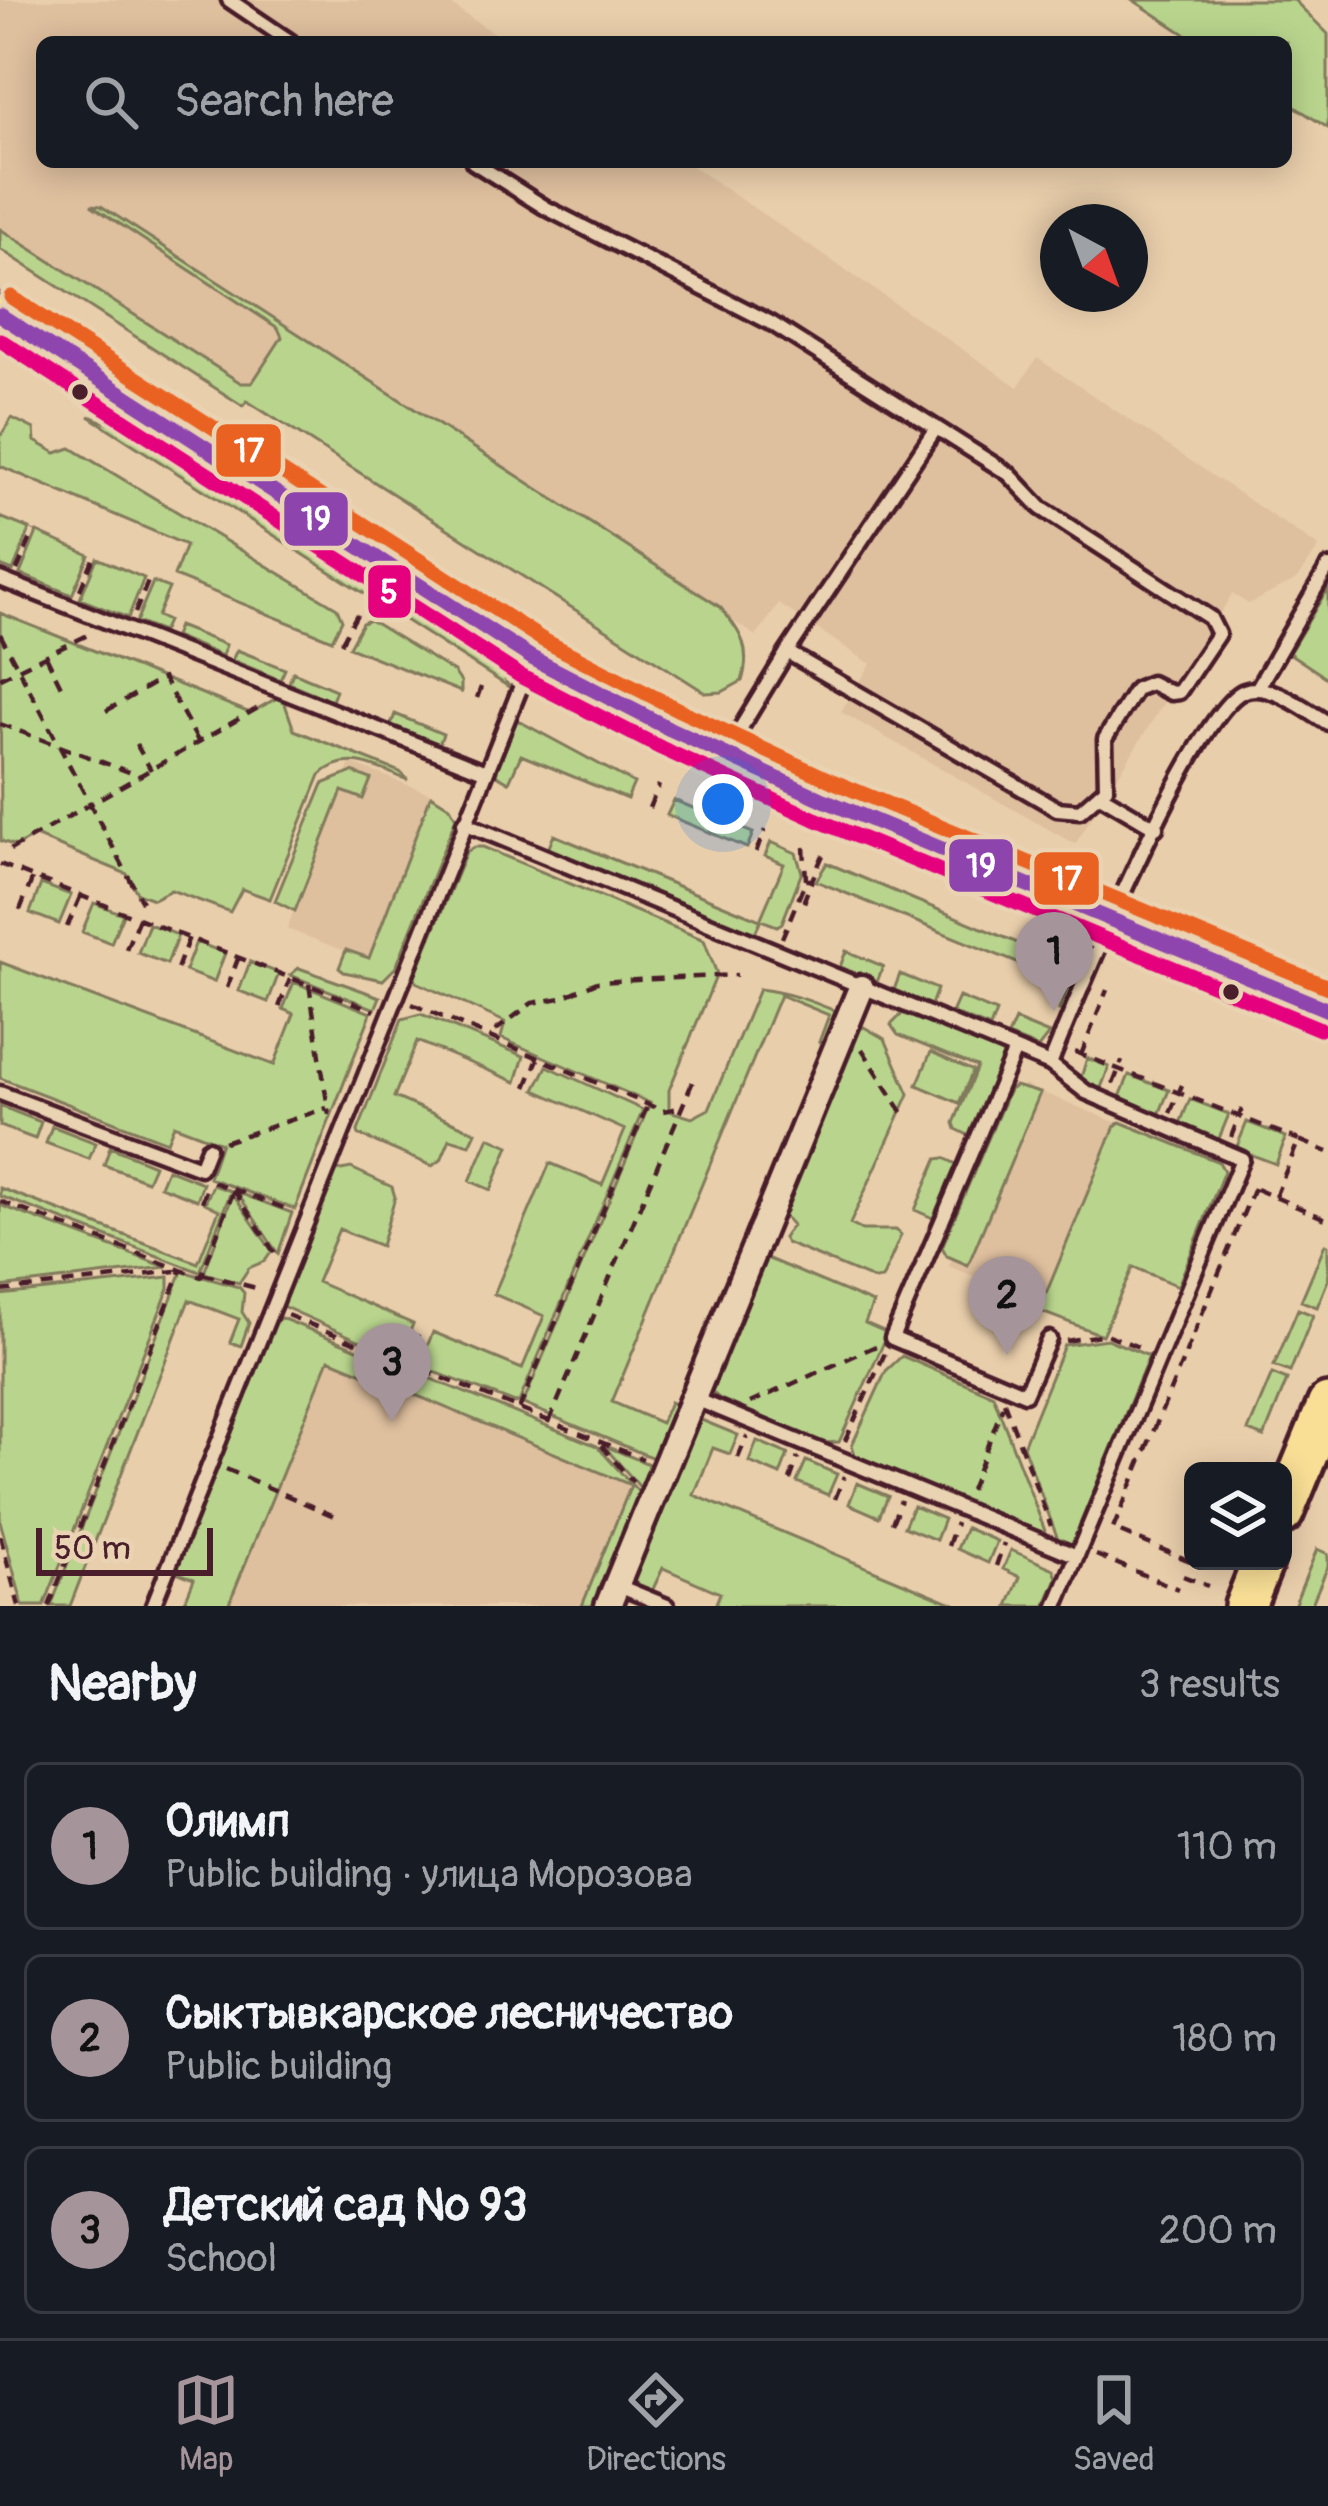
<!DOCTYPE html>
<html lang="en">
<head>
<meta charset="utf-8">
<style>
  :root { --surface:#171b24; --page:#242831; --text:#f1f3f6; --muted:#9ea1a6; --line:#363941; --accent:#a6949b }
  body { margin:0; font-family:Pangolin,sans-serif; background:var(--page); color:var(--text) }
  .controls { position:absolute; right:36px; bottom:36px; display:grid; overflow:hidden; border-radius:18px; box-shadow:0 6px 30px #0003 }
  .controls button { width:108px; height:108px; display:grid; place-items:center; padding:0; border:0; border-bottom:3px solid var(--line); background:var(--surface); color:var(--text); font:60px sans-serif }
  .compass { position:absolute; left:1040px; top:204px; width:108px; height:108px; border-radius:50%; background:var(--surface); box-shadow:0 6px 30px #0003; rotate:139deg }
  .scale { position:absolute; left:36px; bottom:30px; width:177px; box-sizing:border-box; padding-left:12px; border:6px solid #4a1f2b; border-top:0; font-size:33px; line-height:42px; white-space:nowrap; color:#4a1f2b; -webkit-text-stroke:9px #e9d3b2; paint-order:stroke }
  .you { position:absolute; left:723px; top:804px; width:42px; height:42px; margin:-30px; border:9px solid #fff; border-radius:50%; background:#1a73e8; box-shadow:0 0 0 18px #1a73e833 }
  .badge { display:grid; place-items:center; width:78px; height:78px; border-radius:50%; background:var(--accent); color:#111; font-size:39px; font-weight:700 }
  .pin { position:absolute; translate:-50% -99px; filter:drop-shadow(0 3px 6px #0008) }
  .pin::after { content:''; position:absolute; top:63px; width:42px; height:36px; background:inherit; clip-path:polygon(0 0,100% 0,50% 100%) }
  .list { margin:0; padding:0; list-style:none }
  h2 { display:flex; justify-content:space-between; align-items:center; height:156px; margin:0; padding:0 48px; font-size:51px }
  h2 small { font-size:39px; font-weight:400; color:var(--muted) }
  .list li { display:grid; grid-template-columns:78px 1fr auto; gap:36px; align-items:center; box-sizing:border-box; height:168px; margin:0 24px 24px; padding:0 24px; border:3px solid var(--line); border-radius:18px }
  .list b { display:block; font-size:45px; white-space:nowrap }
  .list p { margin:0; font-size:39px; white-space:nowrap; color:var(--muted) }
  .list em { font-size:39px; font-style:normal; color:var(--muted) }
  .icon { flex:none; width:66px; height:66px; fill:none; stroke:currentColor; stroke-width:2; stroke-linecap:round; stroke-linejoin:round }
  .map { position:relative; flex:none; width:1328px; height:1606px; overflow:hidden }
  .search { position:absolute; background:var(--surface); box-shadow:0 6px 30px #0003; left:36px; right:36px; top:36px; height:132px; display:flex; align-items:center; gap:30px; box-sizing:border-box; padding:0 42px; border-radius:18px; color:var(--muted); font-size:45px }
  .sheet { height:732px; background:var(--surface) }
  nav { display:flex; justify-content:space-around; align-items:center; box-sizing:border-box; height:168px; border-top:3px solid var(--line); background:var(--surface); font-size:33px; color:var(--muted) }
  nav a { display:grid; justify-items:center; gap:6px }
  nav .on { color:var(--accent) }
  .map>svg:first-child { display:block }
</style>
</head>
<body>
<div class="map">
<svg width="1328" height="1606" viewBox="0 0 1328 1606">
  <rect width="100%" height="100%" fill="#e9ceab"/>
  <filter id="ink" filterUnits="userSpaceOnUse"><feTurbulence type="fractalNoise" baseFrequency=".00833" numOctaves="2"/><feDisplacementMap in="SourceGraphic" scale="24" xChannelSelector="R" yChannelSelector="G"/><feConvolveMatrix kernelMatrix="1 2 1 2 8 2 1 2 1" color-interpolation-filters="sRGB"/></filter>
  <g filter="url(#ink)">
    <path fill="#debf9e" d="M0,0H444L507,42H42V162H686L1018,387L1037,358L1319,547L1297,579L1249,604L1232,594L1075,844L841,712L871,664L779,604L756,636L291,333L251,392L0,229Z
      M350,763L435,795L371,961L287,929Z
      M1024,1085L1122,1125L1047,1306L949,1266Z
      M329,1359L632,1485L582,1606H228Z"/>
    <path fill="#b9d58d" stroke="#827a5c" stroke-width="3" d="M1133,0H1294L1328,34V128L1286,101V42H1197Z
      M91,205L101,206L720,607C741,632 752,649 742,681L722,692L706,693L247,401L243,406L0,249V229L241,383H252L282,337L278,328Z
      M89,416L117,426L501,672L509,687Z
      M12,418L34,429L35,441L56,453L71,448L337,608L342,620L332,640L174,576L186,545L0,466V437Z
      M0,517L30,529L13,571L0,566Z
      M37,532L89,555L72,595L20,574Z
      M97,558L144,578L128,618L80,599Z
      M153,582L169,588L157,616L167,621L162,632L136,622Z
      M1328,588V679L1289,653Z
      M0,613L250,713L277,698L284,701L294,730L400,772L408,780C379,769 347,749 320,775L270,899L242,889L230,912L171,890L153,899L137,893L127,874L35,836L16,846L1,841Z
      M370,620L454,672L461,682V692L349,647L362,623Z
      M178,626L226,645L222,656L174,636Z
      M237,650L285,669L280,680L232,660Z
      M293,672L336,690L332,701L289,683Z
      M395,714L443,734L439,744L391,725Z
      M517,720L634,783L627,799L521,755L509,782L492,772L512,722Z
      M352,772L371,779L363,799L342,791L295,911L275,901L323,784Z
      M431,795L450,807L456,818L396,967L383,980L344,972L339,968L346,950L369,958Z
      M674,800L753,833L747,848L667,815Z
      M554,835L760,920L784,864L765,856L771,842L796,853L802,872L782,923L777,926L761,920L753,937L547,852Z
      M475,847H483L704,940L717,974L669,1090V1111L692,1118L709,1109L759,989C790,993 809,1000 840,1013L828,1045L819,1042L829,1015L780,995L612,1402L661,1423L670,1402L680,1406L658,1460L523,1404L650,1103L501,1038L505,1022L416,982L415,976L466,852Z
      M827,863L1070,965L1079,978L1066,1013L1059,1010L1069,984L816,881Z
      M41,884L71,895L59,924L30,913Z
      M94,903L123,914L111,943L82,932Z
      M149,924L178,935L167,964L138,953Z
      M196,942L225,953L214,982L185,971Z
      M846,951L883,966L877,982L840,967Z
      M0,962L274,1065L294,1014L283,1009L294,982L371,1013L295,1209L209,1178L221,1143L174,1125L167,1142L0,1078Z
      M250,962L279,973L268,1002L239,991Z
      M299,968L380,997L375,1009L290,975Z
      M900,974L937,989L931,1005L894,990Z
      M959,997L996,1012L990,1028L952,1013Z
      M903,1013L1003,1052L1006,1057L973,1132L968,1135L956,1129L954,1123L977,1067L898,1035L891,1025Z
      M421,1014L524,1056L516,1082L417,1041L394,1097L476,1132L470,1145L450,1139L441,1160L432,1166L359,1135L358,1131L402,1019Z
      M1015,1020L1049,1034L1038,1048L1008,1036Z
      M864,1027L885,1039L909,1094L850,1224L862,1230H896L901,1235L882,1279L875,1280L786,1243L783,1238L792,1225L780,1211L854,1031Z
      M931,1052L973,1071L959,1103L917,1085Z
      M1087,1058L1109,1067L1099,1093L1080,1081Z
      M547,1066L643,1110L519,1402L515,1403L419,1366L433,1332L522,1369L544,1316L494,1294L550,1163L602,1185L625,1130L535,1090Z
      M1129,1075L1169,1090L1158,1117L1118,1102Z
      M1015,1086L1040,1093L968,1265L947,1256L942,1247L1009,1090Z
      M1190,1099L1229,1114L1218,1141L1179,1126Z
      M0,1106L41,1122L35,1139L0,1126Z
      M1120,1122L1219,1162L1224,1171L1178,1286L1133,1267L1102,1335L1039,1311L1115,1126Z
      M1247,1122L1286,1137L1276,1164L1236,1149Z
      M52,1126L96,1143L89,1159L46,1143Z
      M489,1137L509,1146L491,1190L470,1181Z
      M110,1147L154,1165L147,1181L104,1165Z
      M944,1158L956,1164L933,1218L915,1210L937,1159Z
      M351,1168L392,1187L395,1197L381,1246L339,1229L317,1282L413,1324L399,1358L280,1305L336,1171Z
      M167,1169L203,1183L197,1200L160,1186Z
      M213,1185L231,1191L200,1272L0,1196V1188L198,1263L219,1210L205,1203Z
      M239,1193L292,1213L278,1254L238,1194Z
      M233,1194L272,1251L265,1261L249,1268L239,1283L204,1273Z
      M0,1205L166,1267L0,1287Z
      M1325,1244L1328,1245V1280L1317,1307L1301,1301Z
      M764,1257L873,1303L865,1323L888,1333L839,1442L824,1443L720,1399L710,1390Z
      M182,1271L239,1287L244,1293L242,1312L249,1323L241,1346L230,1342L239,1319L189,1300L70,1606H51Z
      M169,1277V1288L44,1606H23L0,1521V1295Z
      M1298,1309L1313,1315L1290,1372L1274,1366Z
      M281,1318L597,1446L643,1497L598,1606H582L631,1485L329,1359L228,1606H183L194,1579L174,1571L274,1322Z
      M1107,1339L1149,1356L1072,1544L1059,1542L1023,1446L1064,1345Z
      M902,1356L993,1395L1047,1536L855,1455L852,1445L886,1371Z
      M1272,1374L1287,1380L1264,1437L1248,1431Z
      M694,1417L738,1435L730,1454L713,1448L694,1495L959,1606H715L720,1593L663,1568L652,1591L632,1583L630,1578Z
      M757,1441L788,1454L780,1475L749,1462Z
      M603,1445L656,1467L645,1493Z
      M806,1461L837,1474L828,1495L797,1482Z
      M857,1483L888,1496L879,1517L849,1504Z
      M913,1506L944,1519L936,1540L904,1527Z
      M966,1528L997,1541L988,1563L957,1549Z
      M1317,1549L1328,1554V1566L1311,1606H1294Z
      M1011,1550L1054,1569L1057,1578L1045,1606H1008L1020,1577L1003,1569Z"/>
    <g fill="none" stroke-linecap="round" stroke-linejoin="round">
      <defs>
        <path id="lane" d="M229,0L291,42
          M473,162L546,208L771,323L1009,474L1041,508L1210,618L1218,634L1179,692L1171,693L1151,683L1136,689L1105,739L1106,788L1080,811L1057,809L787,652
          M0,579L486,772
          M1257,689L1328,567
          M728,749L787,652L936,428
          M1100,795L1156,828
          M464,823L1050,1064L1086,1092L1242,1159L1056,1606
          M1015,1050L892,1338L1025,1394L1049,1339
          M1050,1064C1075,1002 1194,711 1244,691C1270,681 1307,711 1328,723
          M0,1093L200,1168L208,1148
          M693,1398L1077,1556
          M616,1585L667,1606
          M153,1606L529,666"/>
        <path id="street" d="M608,1606L861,988"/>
        <path id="primary" d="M0,315L532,658L670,729L824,800L1328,1010
          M1283,1513L1328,1404
          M1245,1606L1263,1561"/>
      </defs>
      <use href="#lane" stroke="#4a1f2b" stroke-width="21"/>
      <use href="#street" stroke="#4a1f2b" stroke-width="33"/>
      <use href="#primary" stroke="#4a1f2b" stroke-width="48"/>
      <path stroke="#4a1f2b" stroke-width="4.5" stroke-dasharray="12 9" stroke-linecap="butt" d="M17,570L34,531
        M80,590L94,557
        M135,613L149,579
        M0,634L142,902
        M341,643L360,609
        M46,656L61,686
        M0,678L92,633
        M477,698L481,687
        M106,711L163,678L198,741
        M0,724L140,776
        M136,744L151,770
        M649,808L659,785
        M804,847L806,880
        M10,850L265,704
        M756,852L765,830
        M0,864L375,1011
        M807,901L804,900L812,880
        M20,910L33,877
        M67,927L81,895
        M782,938L806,880H812L823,855
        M126,949L139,918
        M177,969L189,937
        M309,984L329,1115
        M227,988L239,956
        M412,1004L663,1111L678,1108
        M279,1007L290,979
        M495,1031L532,1003L561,998L597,982L737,975
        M862,1049L906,1118
        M1075,1052L1299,1140
        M1081,1055L1107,990
        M1113,1084L1122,1061
        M526,1087L538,1059
        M1170,1113L1182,1085
        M1231,1137L1242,1109
        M224,1142L327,1108
        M213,1182L292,1211
        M1256,1189L1328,1220
        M234,1190L276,1255
        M1275,1197L1299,1140L1328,1152
        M0,1201L181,1270
        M202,1202L208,1185
        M202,1274L260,1289
        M0,1291L176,1271
        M287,1315L643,1459
        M1066,1341L1106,1334L1146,1350
        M406,1365L421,1327
        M1004,1402L1051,1526
        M750,1403L876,1346
        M519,1409L648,1104
        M549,1422L693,1081
        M845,1441L885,1353
        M601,1445L633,1482
        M738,1458L747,1436
        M226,1469L334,1516
        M790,1480L798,1457
        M970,1490L1003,1406
        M835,1499L844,1476
        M892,1523L901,1500
        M0,1536L19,1606
        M948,1546L956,1523
        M1096,1555L1178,1589
        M1190,1561L1113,1529L1254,1188
        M996,1566L1004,1543
        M1183,1576L1208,1586
        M49,1606L181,1270L201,1277L234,1190"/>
      <use href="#lane" stroke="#e9d3b2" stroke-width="12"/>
      <use href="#street" stroke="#e9d3b2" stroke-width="24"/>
      <use href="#primary" stroke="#f9df96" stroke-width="39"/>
      <defs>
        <path id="bus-1" d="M0,315L532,658L670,729L824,800L1328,1010"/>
        <path id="bus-2" d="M0,340L522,677L661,748L815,819L1320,1029"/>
        <path id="bus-3" d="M11,297L543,640L679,710L832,781L1328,987"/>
      </defs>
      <use href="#bus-1" stroke="#e9d3b2" stroke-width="24"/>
      <use href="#bus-2" stroke="#e9d3b2" stroke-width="24"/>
      <use href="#bus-3" stroke="#e9d3b2" stroke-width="24"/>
      <use href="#bus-1" stroke="#8e44ad" stroke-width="15"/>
      <use href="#bus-2" stroke="#e5007d" stroke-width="15"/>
      <use href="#bus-3" stroke="#ea6222" stroke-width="15"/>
    </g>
  </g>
  <g fill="#4a1f2b" stroke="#e9d3b2" stroke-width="4.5">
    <circle cx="80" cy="392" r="10"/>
    <circle cx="1231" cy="992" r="10"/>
  </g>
  <g stroke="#e9d3b2" stroke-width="4.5">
    <rect x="214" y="422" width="69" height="57" rx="12" fill="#ea6222"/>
    <rect x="282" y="490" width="68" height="58" rx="12" fill="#8e44ad"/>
    <rect x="366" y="563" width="47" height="57" rx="12" fill="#e5007d"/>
    <rect x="947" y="837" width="68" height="57" rx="12" fill="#8e44ad"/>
    <rect x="1032" y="850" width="69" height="57" rx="12" fill="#ea6222"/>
  </g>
  <g font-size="33" text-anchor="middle" font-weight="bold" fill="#fff">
    <text x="249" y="462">17</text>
    <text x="316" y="530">19</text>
    <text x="389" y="603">5</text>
    <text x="981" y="877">19</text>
    <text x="1067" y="890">17</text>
  </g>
</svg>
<div class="controls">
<button><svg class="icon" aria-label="layers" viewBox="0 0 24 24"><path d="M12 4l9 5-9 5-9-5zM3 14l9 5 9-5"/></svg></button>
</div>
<svg class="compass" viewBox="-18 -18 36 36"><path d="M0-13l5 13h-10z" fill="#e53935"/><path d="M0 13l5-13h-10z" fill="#9ea1a6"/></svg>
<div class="scale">50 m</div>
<div class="you"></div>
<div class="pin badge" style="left:1054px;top:1011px">1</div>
<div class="pin badge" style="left:1007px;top:1355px">2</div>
<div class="pin badge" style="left:392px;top:1422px">3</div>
<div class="search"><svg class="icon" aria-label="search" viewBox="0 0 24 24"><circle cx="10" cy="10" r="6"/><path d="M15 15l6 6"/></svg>Search here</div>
</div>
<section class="sheet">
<h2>Nearby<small>3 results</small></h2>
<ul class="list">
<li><span class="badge">1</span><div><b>Олимп</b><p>Public building · улица Морозова</p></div><em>110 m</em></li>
<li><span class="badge">2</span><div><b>Сыктывкарское лесничество</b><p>Public building</p></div><em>180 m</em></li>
<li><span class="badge">3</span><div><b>Детский сад № 93</b><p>School</p></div><em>200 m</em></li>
</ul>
</section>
<nav>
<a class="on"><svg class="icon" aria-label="map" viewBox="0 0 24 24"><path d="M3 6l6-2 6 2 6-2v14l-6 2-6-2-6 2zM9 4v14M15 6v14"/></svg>Map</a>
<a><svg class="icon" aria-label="directions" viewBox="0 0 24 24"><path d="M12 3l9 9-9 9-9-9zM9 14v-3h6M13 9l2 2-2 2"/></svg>Directions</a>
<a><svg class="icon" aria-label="saved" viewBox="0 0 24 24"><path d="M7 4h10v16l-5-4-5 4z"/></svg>Saved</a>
</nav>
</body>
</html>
